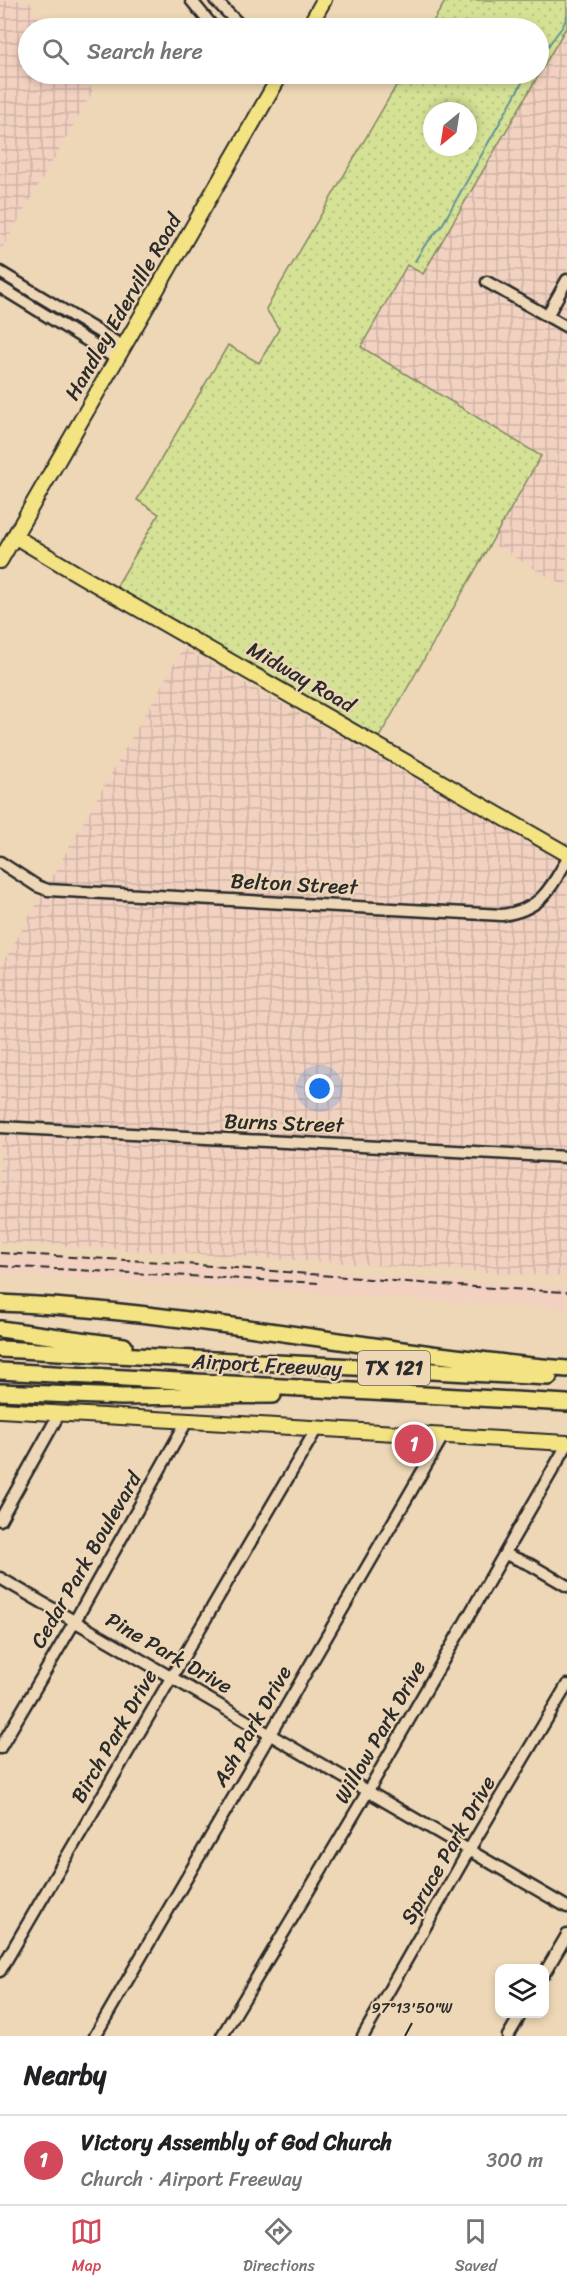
<!DOCTYPE html>
<html lang="en">
<head>
<meta charset="utf-8">
<style>
  :root { --surface:#fff; --page:#f6f6f6; --text:#202124; --muted:#757577; --line:#e0e0e0; --accent:#d1495b }
  body { margin:0; font-family:Sriracha,sans-serif; background:var(--page); color:var(--text) }
  .controls { position:absolute; right:18px; bottom:18px; display:grid; overflow:hidden; border-radius:12px; box-shadow:0 3px 9px #0003 }
  .controls button { width:54px; height:54px; display:grid; place-items:center; padding:0; border:0; border-bottom:2px solid var(--line); background:var(--surface); color:var(--text); font:30px sans-serif }
  .compass { position:absolute; left:423px; top:102px; width:54px; height:54px; border-radius:50%; background:var(--surface); box-shadow:0 3px 9px #0003; rotate:210deg }
  .you { position:absolute; left:320px; top:1089px; width:21px; height:21px; margin:-15px; border:4px solid #fff; border-radius:50%; background:#1a73e8; box-shadow:0 0 0 9px #1a73e833 }
  .badge { display:grid; place-items:center; width:39px; height:39px; border-radius:50%; background:var(--accent); color:#fff; font-size:20px; font-weight:700 }
  .pin { position:absolute; translate:-50% -50%; border:3px solid #fff; box-shadow:0 2px 6px #0006 }
  .list { margin:0; padding:0; list-style:none }
  h2 { display:flex; justify-content:space-between; align-items:center; height:78px; margin:0; padding:0 24px; font-size:26px }
  h2 small { font-size:20px; font-weight:400; color:var(--muted) }
  .list li { display:grid; grid-template-columns:39px 1fr auto; gap:18px; align-items:center; box-sizing:border-box; height:90px; padding:0 24px; border-top:2px solid var(--line) }
  .list b { display:block; font-size:22px; white-space:nowrap }
  .list p { margin:0; font-size:20px; white-space:nowrap; color:var(--muted) }
  .list em { font-size:20px; font-style:normal; color:var(--muted) }
  .icon { flex:none; width:33px; height:33px; fill:none; stroke:currentColor; stroke-width:2; stroke-linecap:round; stroke-linejoin:round }
  .map { position:relative; flex:none; width:567px; height:2036px; overflow:hidden }
  .search { position:absolute; background:var(--surface); box-shadow:0 3px 9px #0003; left:18px; right:18px; top:18px; height:66px; display:flex; align-items:center; gap:15px; box-sizing:border-box; padding:0 21px; border-radius:33px; color:var(--muted); font-size:22px }
  .sheet { height:168px; background:var(--surface) }
  nav { display:flex; justify-content:space-around; align-items:center; box-sizing:border-box; height:84px; border-top:2px solid var(--line); background:var(--surface); font-size:16px; color:var(--muted) }
  nav a { display:grid; justify-items:center; gap:3px }
  nav .on { color:var(--accent) }
  .map>svg:first-child { display:block }
</style>
</head>
<body>
<div class="map">
<svg width="567" height="2036" viewBox="0 0 567 2036">
  <defs>
    <pattern id="industrial-grid" width="8" height="8" patternUnits="userSpaceOnUse" patternTransform="scale(1.5)"><rect width="8" height="8" fill="#f2d1c1"/><path d="M0 4h8M4 0v8" fill="none" stroke="#d0b4a6"/></pattern>
    <pattern id="grass-dots" width="8" height="8" patternUnits="userSpaceOnUse" patternTransform="scale(1.5)"><rect width="8" height="8" fill="#d5e295"/><path d="M2 2h.1M6 6h.1" fill="none" stroke="#b7c281" stroke-width="1.8" stroke-linecap="round"/></pattern>
  </defs>
  <rect width="100%" height="100%" fill="#eed7b6"/>
  <filter id="ink" filterUnits="userSpaceOnUse"><feTurbulence type="fractalNoise" baseFrequency=".0167" numOctaves="2"/><feDisplacementMap in="SourceGraphic" scale="12" xChannelSelector="R" yChannelSelector="G"/><feConvolveMatrix kernelMatrix="1 2 1 2 8 2 1 2 1" color-interpolation-filters="sRGB"/></filter>
  <g filter="url(#ink)">
    <path fill="#f2d1c1" d="M0,1252L567,1287V1309L0,1273Z"/>
    <path fill="url(#industrial-grid)" d="M0,0H28L48,28H28V74H80L93,91L0,252Z
      M567,26V588L491,543L541,456L361,348L407,264L423,274Z
      M183,648L567,864V1277L0,1242V968Z"/>
    <path fill="url(#grass-dots)" stroke="#808660" stroke-width="1.5" fill-rule="evenodd" d="M446,0H567V26L423,274L407,265L361,347L541,456L378,739L115,589L159,514L137,500L228,345L259,363L279,329L266,309L403,74H538V28H429ZM432,111H468V147H432Z"/>
    <g fill="none" stroke-linecap="round" stroke-linejoin="round">
      <path stroke="#629297" stroke-width="2" d="M538,59L563,26L567,16
        M415,261L425,245L441,227L527,74"/>
      <defs>
        <path id="minor" d="M191,0L214,28
          M215,0L243,28
          M0,272L124,347
          M487,282L567,327
          M0,287L117,359
          M547,316L567,280
          M0,862L37,886L48,890L502,915C540,910 549,891 567,860
          M0,1127L567,1157
          M0,1520L59,1414
          M505,1554L531,1565L567,1586
          M0,1578L567,1907
          M0,1748L75,1621L187,1421
          M0,1971L317,1428
          M544,1974L567,1935
          M95,2036L443,1436
          M222,2036L368,1791L567,1445
          M363,2036L469,1850L567,1685
          M508,2036L521,2014"/>
        <path id="major" d="M308,28L324,0
          M14,536L81,576L567,854
          M0,561L281,74
          M0,1410L567,1443"/>
        <path id="highway" d="M0,1303C191,1311 377,1353 567,1369
          M0,1329L124,1346
          M0,1349L549,1377
          M0,1371L567,1403
          M0,1392L122,1397L273,1395"/>
      </defs>
      <use href="#minor" stroke="#2b2b2b" stroke-width="15"/>
      <use href="#major" stroke="#2b2b2b" stroke-width="18"/>
      <use href="#highway" stroke="#2b2b2b" stroke-width="20"/>
      <use href="#minor" stroke="#eed7b6" stroke-width="10"/>
      <use href="#major" stroke="#f4e382" stroke-width="14"/>
      <use href="#highway" stroke="#f4e382" stroke-width="15"/>
      <path stroke="#2b2b2b" stroke-width="2" stroke-dasharray="9 4.5" stroke-linecap="butt" d="M0,1253L162,1262L456,1286L567,1292
        M0,1266L318,1283"/>
    </g>
  </g>
  <path fill="none" stroke="#2b2b2b" stroke-width="2" d="M405,2036L412,2023"/>
  <g text-anchor="middle" stroke-width="4.5" stroke-linejoin="round" paint-order="stroke">
    <rect fill="#eed7b6" stroke="#665f55" stroke-width="1.5" x="358" y="1351" width="72" height="34" rx="4.5"/>
    <g font-size="20" font-weight="bold" fill="#2b2b2b">
      <text x="394" y="1375">TX 121</text>
    </g>
    <g font-size="21" fill="#2b2b2b" stroke="#eed7b6">
      <text transform="translate(123 307) rotate(-60)" y="7">Handley Ederville Road</text>
      <text transform="translate(301 677) rotate(30)" y="7">Midway Road</text>
      <text transform="translate(294 884) rotate(3)" y="7">Belton Street</text>
      <text transform="translate(284 1123) rotate(2)" y="7">Burns Street</text>
      <text transform="translate(267 1365) rotate(3)" y="7">Airport Freeway</text>
      <text transform="translate(86 1560) rotate(-60)" y="7">Cedar Park Boulevard</text>
      <text transform="translate(169 1653) rotate(30)" y="7">Pine Park Drive</text>
      <text transform="translate(252 1726) rotate(-60)" y="7">Ash Park Drive</text>
      <text transform="translate(380 1732) rotate(-60)" y="7">Willow Park Drive</text>
      <text transform="translate(114 1736) rotate(-60)" y="7">Birch Park Drive</text>
      <text transform="translate(448 1850) rotate(-60)" y="7">Spruce Park Drive</text>
    </g>
  </g>
  <g font-size="15" text-anchor="middle" fill="#2b2b2b" stroke="#eed7b6" stroke-width="4.5" stroke-linejoin="round" paint-order="stroke">
    <text x="412" y="2013">97°13'50"W</text>
  </g>
</svg>
<div class="controls">
<button><svg class="icon" aria-label="layers" viewBox="0 0 24 24"><path d="M12 4l9 5-9 5-9-5zM3 14l9 5 9-5"/></svg></button>
</div>
<svg class="compass" viewBox="-18 -18 36 36"><path d="M0-13l5 13h-10z" fill="#e53935"/><path d="M0 13l5-13h-10z" fill="#757577"/></svg>
<div class="you"></div>
<div class="pin badge" style="left:414px;top:1444px">1</div>
<div class="search"><svg class="icon" aria-label="search" viewBox="0 0 24 24"><circle cx="10" cy="10" r="6"/><path d="M15 15l6 6"/></svg>Search here</div>
</div>
<section class="sheet">
<h2>Nearby<small></small></h2>
<ul class="list">
<li><span class="badge">1</span><div><b>Victory Assembly of God Church</b><p>Church · Airport Freeway</p></div><em>300 m</em></li>
</ul>
</section>
<nav>
<a class="on"><svg class="icon" aria-label="map" viewBox="0 0 24 24"><path d="M3 6l6-2 6 2 6-2v14l-6 2-6-2-6 2zM9 4v14M15 6v14"/></svg>Map</a>
<a><svg class="icon" aria-label="directions" viewBox="0 0 24 24"><path d="M12 3l9 9-9 9-9-9zM9 14v-3h6M13 9l2 2-2 2"/></svg>Directions</a>
<a><svg class="icon" aria-label="saved" viewBox="0 0 24 24"><path d="M7 4h10v16l-5-4-5 4z"/></svg>Saved</a>
</nav>
</body>
</html>
